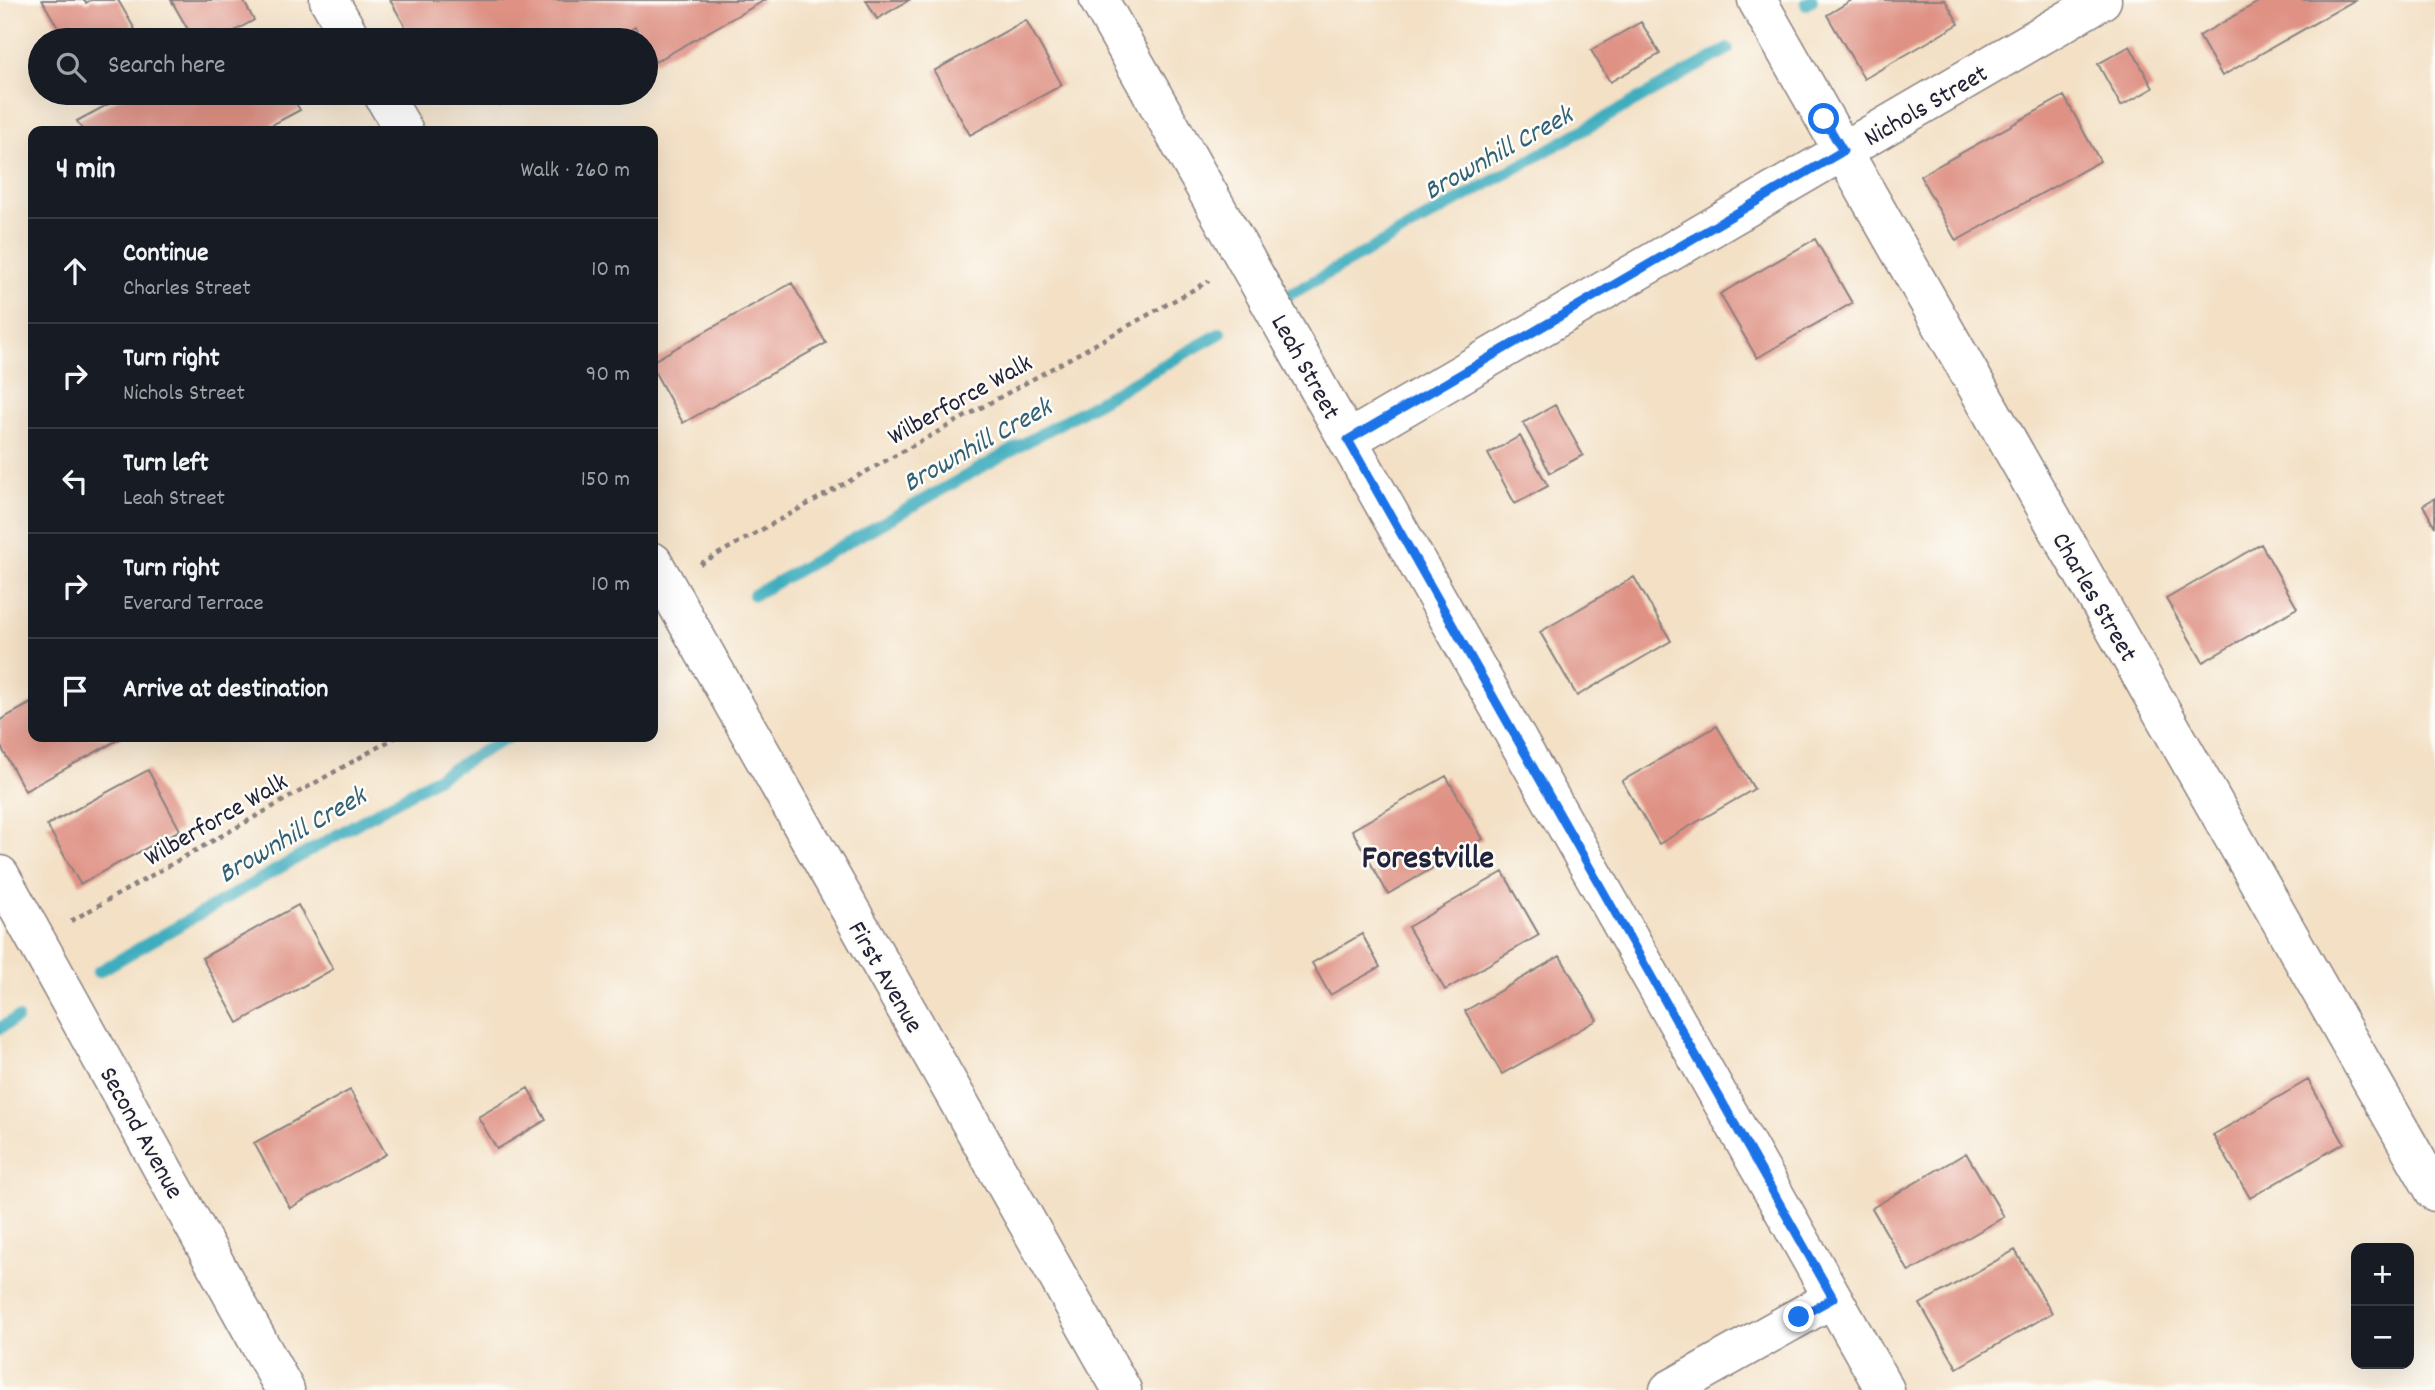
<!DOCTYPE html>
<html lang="en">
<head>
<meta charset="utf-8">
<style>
  :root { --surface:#171b24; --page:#242831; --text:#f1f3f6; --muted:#9ea1a6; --line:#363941 }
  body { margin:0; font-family:Dekko,sans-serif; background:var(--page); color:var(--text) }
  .controls { position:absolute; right:21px; bottom:21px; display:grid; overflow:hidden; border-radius:14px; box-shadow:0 7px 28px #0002 }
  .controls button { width:63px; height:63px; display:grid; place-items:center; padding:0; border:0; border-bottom:2px solid var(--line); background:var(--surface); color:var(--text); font:35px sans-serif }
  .stop { position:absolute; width:21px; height:21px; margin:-16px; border:5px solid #1a73e8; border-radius:50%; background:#fff }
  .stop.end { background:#1a73e8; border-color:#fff; box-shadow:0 2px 7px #0008 }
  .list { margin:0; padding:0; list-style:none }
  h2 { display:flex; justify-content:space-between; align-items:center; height:91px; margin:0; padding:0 28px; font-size:30px }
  h2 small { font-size:23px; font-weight:400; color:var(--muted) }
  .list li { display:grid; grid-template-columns:46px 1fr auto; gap:21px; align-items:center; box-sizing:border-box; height:105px; padding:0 28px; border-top:2px solid var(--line) }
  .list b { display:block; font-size:26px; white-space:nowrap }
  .list p { margin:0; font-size:23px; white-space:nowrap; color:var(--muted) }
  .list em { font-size:23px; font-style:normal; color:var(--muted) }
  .icon { flex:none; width:38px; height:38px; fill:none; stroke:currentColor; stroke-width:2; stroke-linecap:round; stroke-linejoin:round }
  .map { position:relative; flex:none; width:2435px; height:1390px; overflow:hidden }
  .search { position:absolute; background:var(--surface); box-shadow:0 7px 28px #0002; left:28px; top:28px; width:630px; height:77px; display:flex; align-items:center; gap:18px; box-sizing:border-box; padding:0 24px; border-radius:38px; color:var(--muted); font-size:26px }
  .panel { position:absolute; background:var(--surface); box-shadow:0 7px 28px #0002; left:28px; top:126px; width:630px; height:616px; border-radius:14px }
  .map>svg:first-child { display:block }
</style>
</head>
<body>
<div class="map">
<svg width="2435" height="1390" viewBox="0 0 2435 1390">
  <rect width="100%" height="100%" fill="#fdfcf7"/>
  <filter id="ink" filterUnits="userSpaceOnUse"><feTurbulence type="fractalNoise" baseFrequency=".0143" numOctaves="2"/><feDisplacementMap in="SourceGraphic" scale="14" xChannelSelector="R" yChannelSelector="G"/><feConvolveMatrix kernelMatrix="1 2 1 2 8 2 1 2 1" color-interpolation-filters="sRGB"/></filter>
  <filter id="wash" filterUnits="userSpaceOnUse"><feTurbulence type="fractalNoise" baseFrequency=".00686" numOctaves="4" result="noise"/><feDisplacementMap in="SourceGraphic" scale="28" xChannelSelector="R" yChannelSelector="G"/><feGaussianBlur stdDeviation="1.57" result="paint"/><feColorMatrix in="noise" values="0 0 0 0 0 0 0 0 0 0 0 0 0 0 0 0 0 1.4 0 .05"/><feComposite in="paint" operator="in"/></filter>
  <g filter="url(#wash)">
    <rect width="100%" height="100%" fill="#f3e0c5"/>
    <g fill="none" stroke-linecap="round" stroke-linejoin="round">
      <path stroke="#40adbe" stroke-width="12" d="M1806,4L1812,0
        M1289,295L1728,49
        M754,595L1221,333
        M98,972L508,737
        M0,1028L17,1018"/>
    </g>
    <g id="blocks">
      <path fill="#df9184" d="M42,0H85L86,3L91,0H118L141,40H65Z
        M171,0H243L254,20L218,40H194Z
        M390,0H765L655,62L646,46V40H642L635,27L612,40H413Z
        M866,0H909L877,19Z
        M1852,0H1945L1959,24L1864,79L1827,15Z
        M2262,0H2355L2222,76L2199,36Z
        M1026,20L1062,85L970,135L934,71Z
        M1641,22L1660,54L1610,82L1591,50Z
        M2130,46L2153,88L2121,106L2098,64Z
        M129,93H290L300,110L266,128L268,131H83L77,121Z
        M492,93H520L499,105Z
        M2064,96L2100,161L1956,241L1920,176Z
        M1815,239L1852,303L1757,358L1720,294Z
        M792,283L826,343L683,423L653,369V361Z
        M1555,405L1583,455L1550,473L1523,423Z
        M1520,436L1548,486L1515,504L1488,454Z
        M2435,498V527L2423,505Z
        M2261,544L2297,608L2203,662L2166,599Z
        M1634,577L1671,641L1577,696L1540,632Z
        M33,702V737H123L25,791L0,745V720Z
        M1717,726L1754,789L1659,844L1622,781Z
        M148,770L180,830L80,884L47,825Z
        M1446,776L1483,839L1388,894L1352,830Z
        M1503,872L1539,935L1445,990L1408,927Z
        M298,905L333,969L238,1023L202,958Z
        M1362,934L1380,967L1330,995L1312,963Z
        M1560,956L1597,1020L1502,1074L1465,1011Z
        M2308,1080L2344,1143L2250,1198L2213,1135Z
        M528,1088L546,1120L497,1149L478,1117Z
        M350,1090L386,1154L290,1208L254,1143Z
        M1966,1153L2004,1217L1909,1272L1872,1208Z
        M2015,1250L2052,1313L1957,1368L1920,1304Z"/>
    </g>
  </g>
  <g filter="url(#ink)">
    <use href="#blocks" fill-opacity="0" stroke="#8a8180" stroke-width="2"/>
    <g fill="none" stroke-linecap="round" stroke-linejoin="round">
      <defs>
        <path id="minor" d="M329,0L352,40
          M1099,0L1885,1390
          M1757,0L2435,1192
          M382,93L404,131
          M1348,440L2102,0
          M653,562L1122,1390
          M0,875L285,1390
          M1669,1390L1833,1298"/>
      </defs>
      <use href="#minor" stroke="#8a8180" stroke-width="41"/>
      <path stroke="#8a8180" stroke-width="4.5" stroke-dasharray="5 5" stroke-linecap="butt" d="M700,564L1209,281
        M71,921L396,737"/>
      <use href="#minor" stroke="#fff" stroke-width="38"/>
    </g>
  </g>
  <g fill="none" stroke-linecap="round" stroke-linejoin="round" filter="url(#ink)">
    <path stroke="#1a73e8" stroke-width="9" d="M1799,1317L1833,1298L1348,440L1843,151L1824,119"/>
  </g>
  <g text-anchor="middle" stroke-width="5" stroke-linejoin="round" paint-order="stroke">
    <g font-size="26" fill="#22223b" stroke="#fdfcf7">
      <text transform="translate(1925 104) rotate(-30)" y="9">Nichols Street</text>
      <text transform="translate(1307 366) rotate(61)" y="9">Leah Street</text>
      <text transform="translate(959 398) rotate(-29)" y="9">Wilberforce Walk</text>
      <text transform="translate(2096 596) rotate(60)" y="9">Charles Street</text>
      <text transform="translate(215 818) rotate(-30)" y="9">Wilberforce Walk</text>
      <text transform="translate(887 976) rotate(60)" y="9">First Avenue</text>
      <text transform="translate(143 1132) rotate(61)" y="9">Second Avenue</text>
    </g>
    <g font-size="28" font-style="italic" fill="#306176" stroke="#fdfcf7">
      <text transform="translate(1497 151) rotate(-29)" y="10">Brownhill Creek</text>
      <text transform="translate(976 443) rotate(-29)" y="10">Brownhill Creek</text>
      <text transform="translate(291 833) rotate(-30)" y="10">Brownhill Creek</text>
    </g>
    <g font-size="33" font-weight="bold" fill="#22223b" stroke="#fdfcf7">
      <text x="1428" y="867">Forestville</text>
    </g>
  </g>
</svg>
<div class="controls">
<button>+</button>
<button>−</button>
</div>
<div class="stop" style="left:1824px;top:119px"></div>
<div class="stop end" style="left:1799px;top:1317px"></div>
<div class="search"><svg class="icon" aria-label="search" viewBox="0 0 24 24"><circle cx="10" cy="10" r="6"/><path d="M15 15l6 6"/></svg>Search here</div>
<section class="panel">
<h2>4 min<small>Walk · 260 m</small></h2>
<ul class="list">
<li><svg class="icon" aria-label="ahead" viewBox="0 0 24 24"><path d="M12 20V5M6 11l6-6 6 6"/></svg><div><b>Continue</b><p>Charles Street</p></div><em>10 m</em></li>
<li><svg class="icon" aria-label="right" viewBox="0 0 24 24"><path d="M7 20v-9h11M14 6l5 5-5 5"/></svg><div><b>Turn right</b><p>Nichols Street</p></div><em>90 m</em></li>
<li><svg class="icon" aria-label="left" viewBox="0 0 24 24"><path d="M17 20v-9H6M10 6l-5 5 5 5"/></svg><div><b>Turn left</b><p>Leah Street</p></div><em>150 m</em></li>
<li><svg class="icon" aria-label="right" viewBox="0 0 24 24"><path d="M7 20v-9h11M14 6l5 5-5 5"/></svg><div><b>Turn right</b><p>Everard Terrace</p></div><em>10 m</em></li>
<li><svg class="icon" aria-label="arrive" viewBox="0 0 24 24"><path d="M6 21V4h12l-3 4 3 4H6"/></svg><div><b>Arrive at destination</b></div></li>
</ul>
</section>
</div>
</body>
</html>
